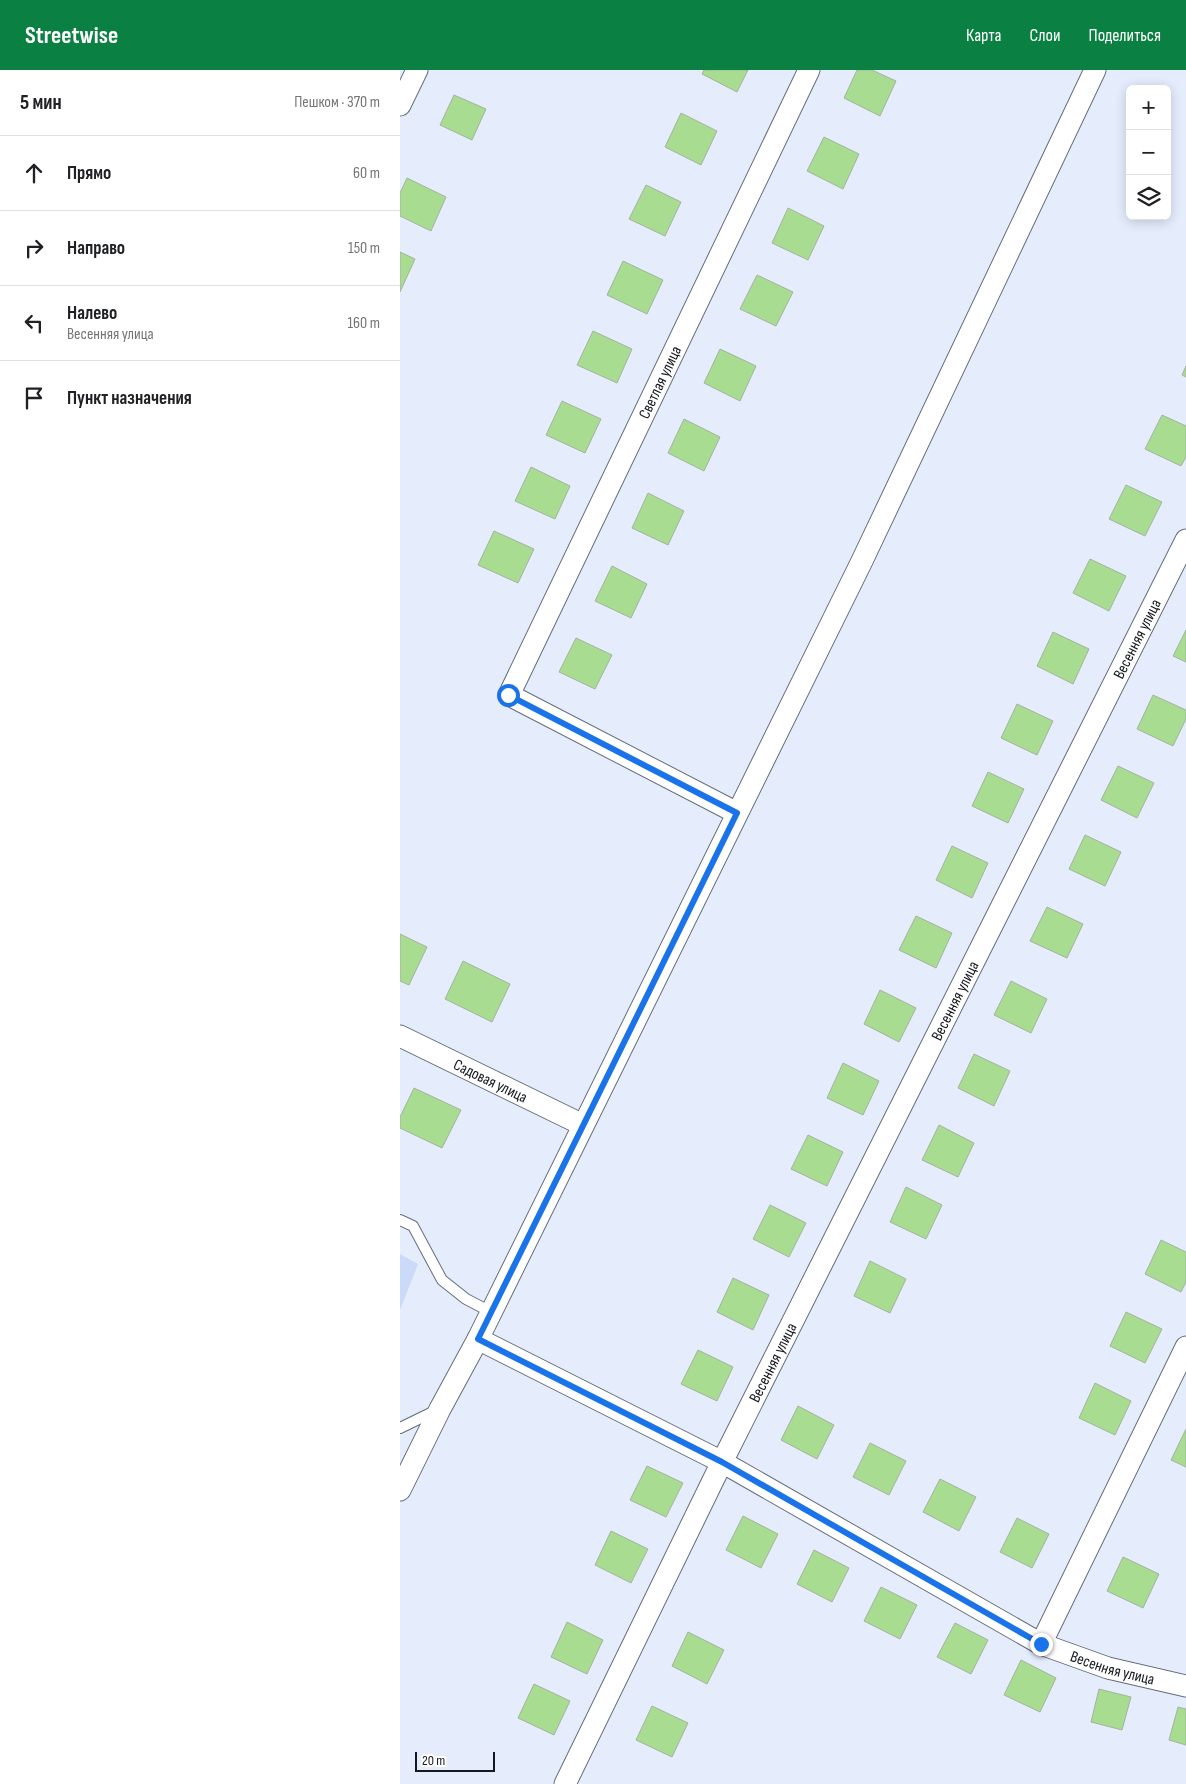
<!DOCTYPE html>
<html lang="ru">
<head>
<meta charset="utf-8">
<style>
  :root { --surface:#fff; --page:#f6f6f6; --text:#202124; --muted:#757577; --line:#e0e0e0; --accent:#0b8043 }
  body { margin:0; font-family:"Sofia Sans Condensed",sans-serif; background:var(--page); color:var(--text) }
  .controls { position:absolute; right:15px; top:15px; display:grid; overflow:hidden; border-radius:8px; box-shadow:0 2px 12px #0003 }
  .controls button { width:45px; height:45px; display:grid; place-items:center; padding:0; border:0; border-bottom:1px solid var(--line); background:var(--surface); color:var(--text); font:25px sans-serif }
  .scale { position:absolute; left:15px; bottom:12px; width:80px; box-sizing:border-box; padding-left:5px; border:2px solid #15181e; border-top:0; font-size:14px; line-height:18px; white-space:nowrap; color:#15181e; -webkit-text-stroke:4px #fff; paint-order:stroke }
  .stop { position:absolute; width:15px; height:15px; margin:-11px; border:4px solid #1a73e8; border-radius:50%; background:#fff }
  .stop.end { background:#1a73e8; border-color:#fff; box-shadow:0 1px 5px #0008 }
  .list { margin:0; padding:0; list-style:none }
  h2 { display:flex; justify-content:space-between; align-items:center; height:65px; margin:0; padding:0 20px; font-size:21px }
  h2 small { font-size:16px; font-weight:400; color:var(--muted) }
  .list li { display:grid; grid-template-columns:32px 1fr auto; gap:15px; align-items:center; box-sizing:border-box; height:75px; padding:0 20px; border-top:1px solid var(--line) }
  .list b { display:block; font-size:19px; white-space:nowrap }
  .list p { margin:0; font-size:16px; white-space:nowrap; color:var(--muted) }
  .list em { font-size:16px; font-style:normal; color:var(--muted) }
  .icon { flex:none; width:28px; height:28px; fill:none; stroke:currentColor; stroke-width:2; stroke-linecap:round; stroke-linejoin:round }
  .map { position:relative; flex:none; width:786px; height:1714px; overflow:hidden }
  header { display:flex; align-items:center; gap:30px; box-sizing:border-box; height:70px; padding:0 25px; background:var(--accent); color:#fff }
  header strong { font-size:24px }
  nav { display:flex; gap:28px; margin-inline-start:auto; font-size:18px }
  main { display:flex }
  aside { flex:1; background:var(--surface) }
  .map>svg:first-child { display:block }
</style>
</head>
<body>
<header>
<strong>Streetwise</strong>
<nav><a>Карта</a><a>Слои</a><a>Поделиться</a></nav>
</header>
<main>
<aside>
<h2>5 мин<small>Пешком · 370 m</small></h2>
<ul class="list">
<li><svg class="icon" aria-label="ahead" viewBox="0 0 24 24"><path d="M12 20V5M6 11l6-6 6 6"/></svg><div><b>Прямо</b></div><em>60 m</em></li>
<li><svg class="icon" aria-label="right" viewBox="0 0 24 24"><path d="M7 20v-9h11M14 6l5 5-5 5"/></svg><div><b>Направо</b></div><em>150 m</em></li>
<li><svg class="icon" aria-label="left" viewBox="0 0 24 24"><path d="M17 20v-9H6M10 6l-5 5 5 5"/></svg><div><b>Налево</b><p>Весенняя улица</p></div><em>160 m</em></li>
<li><svg class="icon" aria-label="arrive" viewBox="0 0 24 24"><path d="M6 21V4h12l-3 4 3 4H6"/></svg><div><b>Пункт назначения</b></div></li>
</ul>
</aside>
<div class="map">
<svg width="786" height="1714" viewBox="0 0 786 1714">
  <rect width="100%" height="100%" fill="#e5edfd"/>
  <path fill="#cbdaf8" d="M0,1184L18,1194L0,1240Z"/>
  <path fill="#a7dc91" stroke="#a5b2a1" d="M304,0H348L337,22L302,4Z
    M457,0H472L496,11L480,46L444,28Z
    M54,25L86,39L72,70L40,55Z
    M281,43L317,61L301,95L265,77Z
    M424,67L459,84L443,119L407,101Z
    M7,108L46,127L31,161L0,146V123Z
    M246,115L281,132L265,166L229,149Z
    M388,138L424,156L408,190L372,173Z
    M0,182L15,189L0,222Z
    M223,191L263,210L247,244L207,225Z
    M357,205L393,222L376,256L340,239Z
    M193,261L232,279L217,313L177,295Z
    M320,279L356,296L340,331L304,313Z
    M786,296V307L782,305Z
    M162,331L201,349L185,383L146,365Z
    M762,345L786,356V387L781,396L745,379Z
    M284,349L320,367L304,401L268,383Z
    M131,397L170,416L155,449L115,431Z
    M726,415L762,432L745,466L709,449Z
    M248,423L284,441L268,475L232,458Z
    M94,461L134,479L118,513L78,495Z
    M690,489L726,506L709,541L673,523Z
    M212,496L247,514L231,548L195,531Z
    M786,560V592L773,586Z
    M653,562L689,579L673,614L637,596Z
    M176,568L212,585L195,619L159,602Z
    M753,625L786,640V649L773,676L737,659Z
    M617,634L653,651L637,685L601,668Z
    M718,696L754,713L737,748L701,730Z
    M588,702L624,719L608,753L572,736Z
    M685,765L721,782L705,816L669,799Z
    M552,776L588,793L572,828L536,810Z
    M647,837L683,854L667,888L630,871Z
    M516,846L552,863L536,898L499,880Z
    M0,864L27,877L9,915L0,911Z
    M63,891L110,914L92,952L45,929Z
    M611,911L647,929L631,963L594,945Z
    M480,920L516,938L499,972L464,954Z
    M574,984L610,1001L594,1036L558,1018Z
    M443,993L479,1011L463,1045L427,1028Z
    M14,1018L61,1040L42,1078L0,1058V1047Z
    M539,1055L574,1073L558,1107L522,1090Z
    M408,1065L443,1082L427,1116L391,1099Z
    M506,1117L542,1135L526,1169L490,1152Z
    M370,1135L406,1153L389,1187L353,1169Z
    M761,1170L786,1182V1212L781,1222L745,1204Z
    M470,1191L506,1209L490,1243L454,1226Z
    M333,1208L369,1225L353,1260L317,1242Z
    M726,1242L762,1259L745,1293L710,1276Z
    M298,1280L333,1297L317,1331L281,1314Z
    M695,1313L731,1331L715,1365L679,1348Z
    M398,1336L434,1355L417,1389L381,1370Z
    M786,1359V1397L771,1390Z
    M470,1373L506,1391L489,1425L453,1407Z
    M247,1396L283,1413L266,1447L230,1430Z
    M540,1409L576,1427L559,1461L523,1442Z
    M343,1446L378,1464L361,1498L326,1480Z
    M617,1448L649,1464L632,1498L600,1482Z
    M211,1461L248,1479L231,1513L195,1495Z
    M414,1480L449,1498L432,1532L397,1514Z
    M723,1487L759,1504L743,1538L707,1521Z
    M481,1517L517,1535L500,1569L464,1551Z
    M167,1552L203,1570L187,1604L151,1587Z
    M555,1553L588,1570L571,1604L537,1587Z
    M288,1562L324,1580L307,1614L272,1596Z
    M621,1590L656,1608L640,1642L604,1625Z
    M134,1614L170,1631L154,1665L118,1648Z
    M699,1619L731,1627L722,1660L691,1652Z
    M252,1636L288,1653L272,1687L236,1670Z
    M778,1637L786,1639V1675L769,1670Z"/>
  <g fill="none" stroke-linecap="round" stroke-linejoin="round">
    <defs>
      <path id="service" d="M0,1150L13,1156L42,1210L66,1229L91,1242
        M0,1358L35,1341"/>
      <g id="minor">
        <path d="M0,35L17,0"/>
        <path id="s1" d="M337,743L109,625L409,0"/>
        <path id="s2" d="M0,966L183,1055"/>
        <path id="s3" d="M78,1269L322,1392L641,1574L708,1598L786,1616"/>
        <path d="M0,1420L40,1339L78,1269L461,493L695,0"/>
        <path d="M641,1574L786,1277"/>
        <path id="s4" d="M165,1714L322,1392L786,470"/>
      </g>
    </defs>
    <use href="#service" stroke="#646d7d" stroke-width="12"/>
    <use href="#minor" stroke="#646d7d" stroke-width="23"/>
    <use href="#service" stroke="#fff" stroke-width="10"/>
    <use href="#minor" stroke="#fff" stroke-width="21"/>
  </g>
  <g fill="none" stroke-linecap="round" stroke-linejoin="round">
    <path stroke="#1a73e8" stroke-width="6" d="M108,625L337,743L78,1269L322,1392L641,1574"/>
  </g>
  <g text-anchor="middle" stroke-width="4.5" stroke-linejoin="round" paint-order="stroke">
    <g font-size="16" fill="#15181e" stroke="#fff">
      <text dy="6" stroke="none"><textPath href="#s1" startOffset="604">Светлая улица</textPath></text>
      <text dy="6" stroke="none"><textPath href="#s4" startOffset="1280">Весенняя улица</textPath></text>
      <text dy="6" stroke="none"><textPath href="#s4" startOffset="875">Весенняя улица</textPath></text>
      <text dy="6" stroke="none"><textPath href="#s2" startOffset="101">Садовая улица</textPath></text>
      <text dy="6" stroke="none"><textPath href="#s4" startOffset="470">Весенняя улица</textPath></text>
      <text dy="6" stroke="none"><textPath href="#s3" startOffset="716">Весенняя улица</textPath></text>
    </g>
  </g>
</svg>
<div class="controls">
<button>+</button>
<button>−</button>
<button><svg class="icon" aria-label="layers" viewBox="0 0 24 24"><path d="M12 4l9 5-9 5-9-5zM3 14l9 5 9-5"/></svg></button>
</div>
<div class="scale">20 m</div>
<div class="stop" style="left:108px;top:625px"></div>
<div class="stop end" style="left:641px;top:1574px"></div>
</div>
</main>
</body>
</html>
